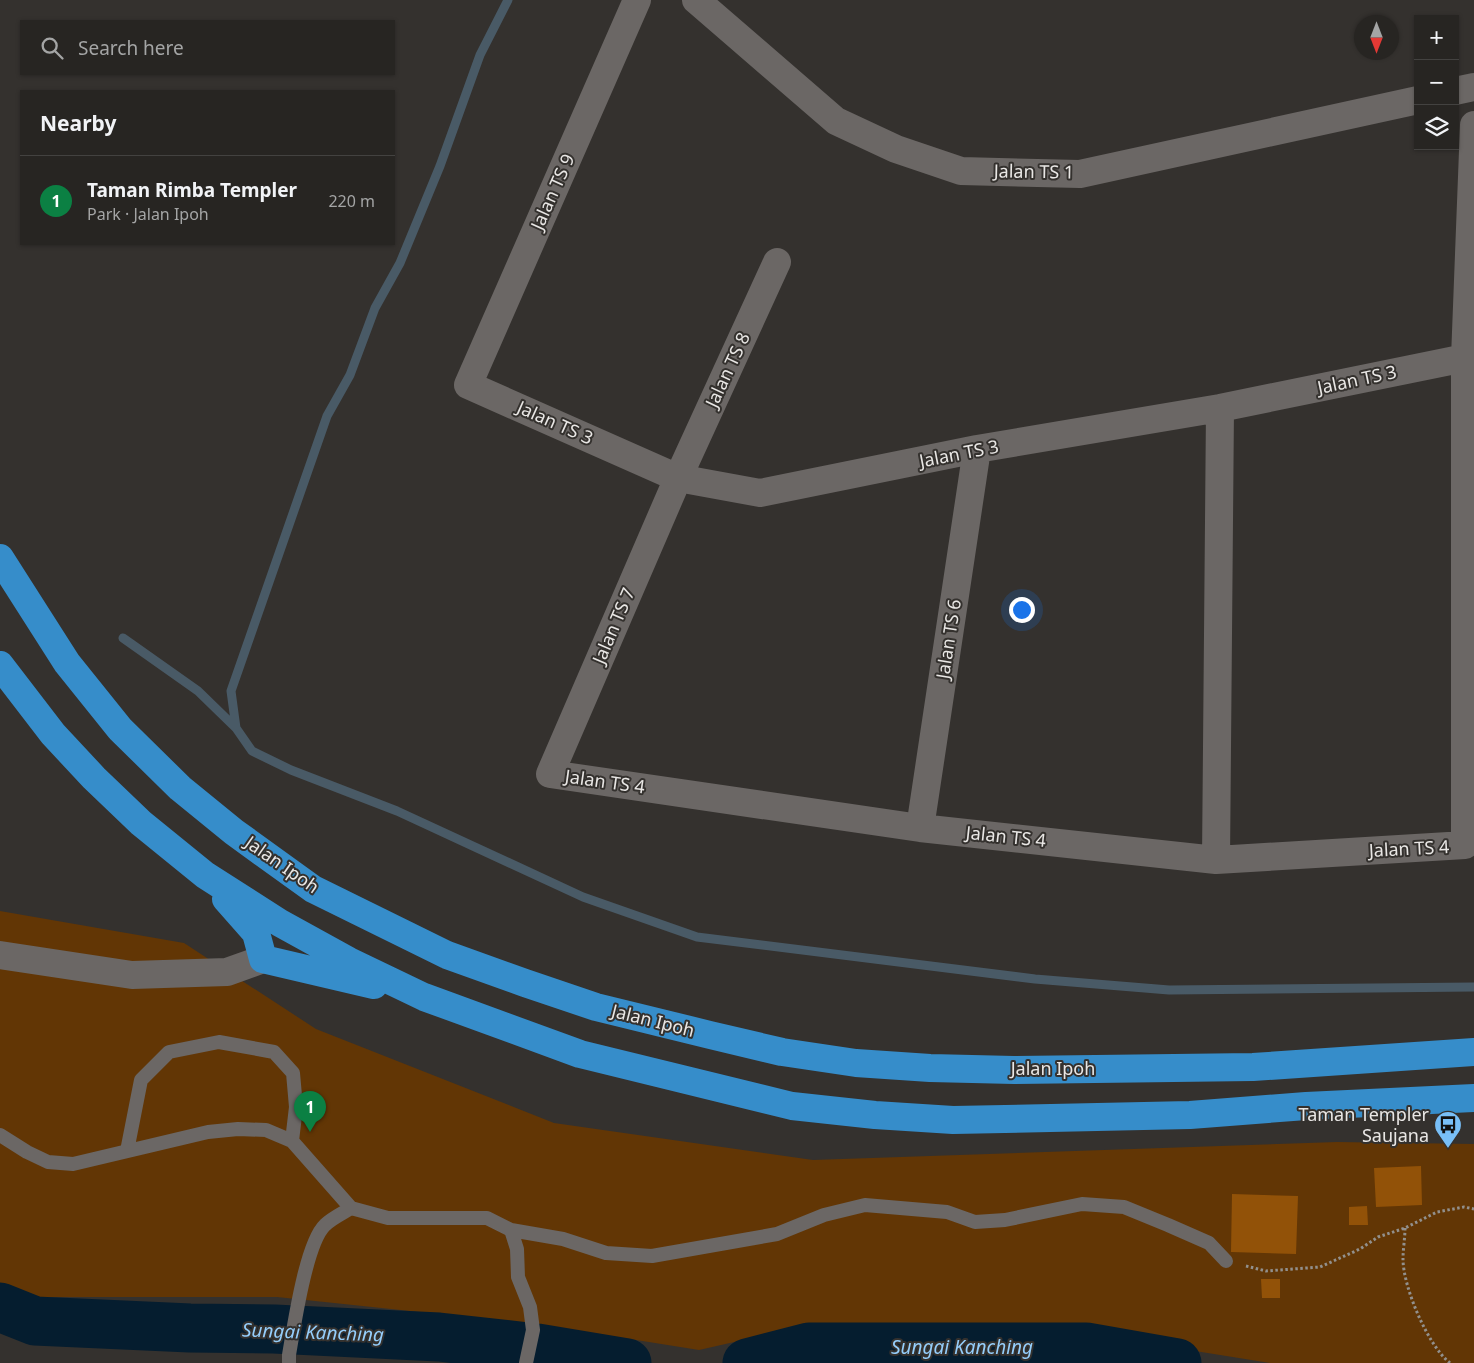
<!DOCTYPE html>
<html lang="en">
<head>
<meta charset="utf-8">
<style>
  :root { --surface:#272522; --page:#2f2d2a; --text:#f1f3f6; --muted:#a4a5a5; --line:#434240; --accent:#0b8043 }
  body { margin:0; font-family:"Noto Sans",sans-serif; background:var(--page); color:var(--text) }
  .controls { position:absolute; right:15px; top:15px; display:grid; overflow:hidden; border-radius:0px; box-shadow:0 1px 4px #0004 }
  .controls button { width:45px; height:45px; display:grid; place-items:center; padding:0; border:0; border-bottom:1px solid var(--line); background:var(--surface); color:var(--text); font:25px sans-serif }
  .compass { position:absolute; left:1354px; top:15px; width:45px; height:45px; border-radius:50%; background:var(--surface); box-shadow:0 1px 4px #0004; rotate:180deg }
  .you { position:absolute; left:1021px; top:609px; width:18px; height:18px; margin:-12px; border:4px solid #fff; border-radius:50%; background:#1a73e8; box-shadow:0 0 0 8px #1a73e833 }
  .badge { display:grid; place-items:center; width:32px; height:32px; border-radius:50%; background:var(--accent); color:#fff; font-size:16px; font-weight:700 }
  .pin { position:absolute; translate:-50% -41px; filter:drop-shadow(0 1px 2px #0008) }
  .pin::after { content:''; position:absolute; top:26px; width:18px; height:15px; background:inherit; clip-path:polygon(0 0,100% 0,50% 100%) }
  .list { margin:0; padding:0; list-style:none }
  h2 { display:flex; justify-content:space-between; align-items:center; height:65px; margin:0; padding:0 20px; font-size:21px }
  h2 small { font-size:16px; font-weight:400; color:var(--muted) }
  .list li { display:grid; grid-template-columns:32px 1fr auto; gap:15px; align-items:center; box-sizing:border-box; height:90px; padding:0 20px; border-top:1px solid var(--line) }
  .list b { display:block; font-size:19px; white-space:nowrap }
  .list p { margin:0; font-size:16px; white-space:nowrap; color:var(--muted) }
  .list em { font-size:16px; font-style:normal; color:var(--muted) }
  .icon { flex:none; width:28px; height:28px; fill:none; stroke:currentColor; stroke-width:2; stroke-linecap:round; stroke-linejoin:round }
  .map { position:relative; flex:none; width:1474px; height:1363px; overflow:hidden }
  .search { position:absolute; background:var(--surface); box-shadow:0 1px 4px #0004; left:20px; top:20px; width:375px; height:55px; display:flex; align-items:center; gap:12px; box-sizing:border-box; padding:0 18px; border-radius:0px; color:var(--muted); font-size:19px }
  .panel { position:absolute; background:var(--surface); box-shadow:0 1px 4px #0004; left:20px; top:90px; width:375px; height:155px; border-radius:0px }
  .map>svg:first-child { display:block }
</style>
</head>
<body>
<div class="map">
<svg width="1474" height="1363" viewBox="0 0 1474 1363">
  <rect width="100%" height="100%" fill="#34312e"/>
  <path fill="#623605" d="M0,911L184,943L316,1029L554,1123L813,1160L1337,1142L1474,1144V1363H1270L1089,1334L809,1325L699,1350L542,1325L277,1297H37L0,1284Z"/>
  <g fill="none" stroke-linecap="round" stroke-linejoin="round">
    <path stroke="#495a66" stroke-width="9" d="M508,0L480,55L440,166L400,263L375,308L350,375L327,416L231,691L236,728L252,751L291,770L397,811L583,897L697,937L1035,979L1169,990L1474,987
      M123,638L198,691L236,728"/>
    <path stroke="#051d2f" stroke-width="49" d="M0,1307L35,1321L190,1328L274,1329L439,1337L537,1348L627,1363
      M747,1363L809,1347H1086L1177,1363"/>
  </g>
  <path fill="#925208" d="M1421,1166L1422,1205L1376,1207L1374,1168Z
    M1232,1194L1298,1196L1296,1254L1231,1252Z
    M1367,1206L1368,1225H1349V1207Z
    M1261,1279H1280V1298H1262Z"/>
  <g fill="none" stroke-linecap="round" stroke-linejoin="round">
    <path stroke="#92908d" stroke-width="3" stroke-dasharray="2.5 2.5" stroke-linecap="butt" d="M1405,1228C1405,1238 1403,1249 1403,1259C1403,1287 1428,1346 1450,1363
      M1246,1266L1266,1271L1320,1267L1360,1249L1378,1237L1405,1228L1437,1212L1464,1207L1474,1209"/>
    <path stroke="#6b6765" stroke-width="14" d="M0,1135L27,1152L48,1162L73,1164L208,1132L238,1129L266,1130L292,1141L351,1208L388,1218H487L511,1230L517,1249L518,1277L530,1307L533,1330L526,1363
      M127,1151L141,1080L169,1052L219,1042L274,1052L293,1073L296,1107L292,1141
      M511,1230L563,1239L606,1253L652,1256L777,1234L824,1215L865,1205L947,1212L975,1222L1005,1220L1082,1204L1124,1207L1168,1225L1209,1243L1226,1261
      M289,1363V1355C294,1326 306,1243 325,1225C332,1218 343,1213 351,1208"/>
    <path stroke="#6b6765" stroke-width="28" d="M637,0L468,385L678,478L760,493L977,449L1220,408L1465,358
      M696,0L836,121L896,149L961,171L1080,174L1418,100
      M1455,91L1474,87
      M777,262L678,478L550,774L920,828L1216,860L1465,845V358L1474,125
      M920,828L977,449
      M1216,860L1220,408
      M0,955L132,975L227,972L263,959"/>
    <path stroke="#368dca" stroke-width="28" d="M0,558L67,663L120,729L180,788L234,832L313,889L447,955L525,983L596,1007L710,1035L782,1052L856,1063L930,1068L1014,1070L1253,1067L1474,1052
      M0,665L53,734L94,778L141,823L205,875L280,923L349,961L424,997L580,1054L792,1106L875,1115L953,1120L1190,1115L1306,1106L1474,1098
      M226,899L256,933L263,959L374,985"/>
  </g>
  <defs>
    <symbol id="bus-pin" viewBox="-11 -11 22 30"><path d="M0 17L-7.5 6A9.5 9.5 0 1 1 7.5 6Z" fill="#78bff7" stroke="#34312e"/><path d="M-5-6H5V4H4V6H2V4H-2V6H-4V4H-5ZM-3.5-4V0h7V-4ZM-3.5 1.2v1.5H-2V1.2ZM2 1.2v1.5H3.5V1.2Z" fill="#111"/></symbol>
  </defs>
  <g fill-rule="evenodd">
    <use href="#bus-pin" x="1432" y="1109" width="32" height="43"/>
  </g>
  <g text-anchor="middle" stroke-width="4" stroke-linejoin="round" paint-order="stroke">
    <g font-size="18" fill="#e9e7e5" stroke="#34312e">
      <text transform="translate(1034 172) rotate(1)" y="6">Jalan TS 1</text>
      <text transform="translate(553 192) rotate(-66)" y="6">Jalan TS 9</text>
      <text transform="translate(728 370) rotate(-65)" y="6">Jalan TS 8</text>
      <text transform="translate(1357 380) rotate(-12)" y="6">Jalan TS 3</text>
      <text transform="translate(555 423) rotate(24)" y="6">Jalan TS 3</text>
      <text transform="translate(959 454) rotate(-11)" y="6">Jalan TS 3</text>
      <text transform="translate(614 626) rotate(-67)" y="6">Jalan TS 7</text>
      <text transform="translate(949 639) rotate(-81)" y="6">Jalan TS 6</text>
      <text transform="translate(605 782) rotate(8)" y="6">Jalan TS 4</text>
      <text transform="translate(1006 837) rotate(6)" y="6">Jalan TS 4</text>
      <text transform="translate(1409 849) rotate(-3)" y="6">Jalan TS 4</text>
      <text transform="translate(282 865) rotate(35)" y="6">Jalan Ipoh</text>
      <text transform="translate(653 1021) rotate(14)" y="6">Jalan Ipoh</text>
      <text x="1053" y="1075">Jalan Ipoh</text>
    </g>
    <g font-size="18" fill="#e9e7e5" stroke="#34312e" text-anchor="end">
      <text x="1429" y="1121">Taman Templer<tspan x="1429" dy="21">Saujana</tspan></text>
    </g>
    <g font-size="19" font-style="italic" fill="#95cefb" stroke="#34312e">
      <text transform="translate(313 1332) rotate(2)" y="7">Sungai Kanching</text>
      <text x="962" y="1354">Sungai Kanching</text>
    </g>
  </g>
</svg>
<div class="controls">
<button>+</button>
<button>−</button>
<button><svg class="icon" aria-label="layers" viewBox="0 0 24 24"><path d="M12 4l9 5-9 5-9-5zM3 14l9 5 9-5"/></svg></button>
</div>
<svg class="compass" viewBox="-18 -18 36 36"><path d="M0-13l5 13h-10z" fill="#e53935"/><path d="M0 13l5-13h-10z" fill="#a4a5a5"/></svg>
<div class="you"></div>
<div class="pin badge" style="left:310px;top:1132px">1</div>
<div class="search"><svg class="icon" aria-label="search" viewBox="0 0 24 24"><circle cx="10" cy="10" r="6"/><path d="M15 15l6 6"/></svg>Search here</div>
<section class="panel">
<h2>Nearby<small></small></h2>
<ul class="list">
<li><span class="badge">1</span><div><b>Taman Rimba Templer</b><p>Park · Jalan Ipoh</p></div><em>220 m</em></li>
</ul>
</section>
</div>
</body>
</html>
